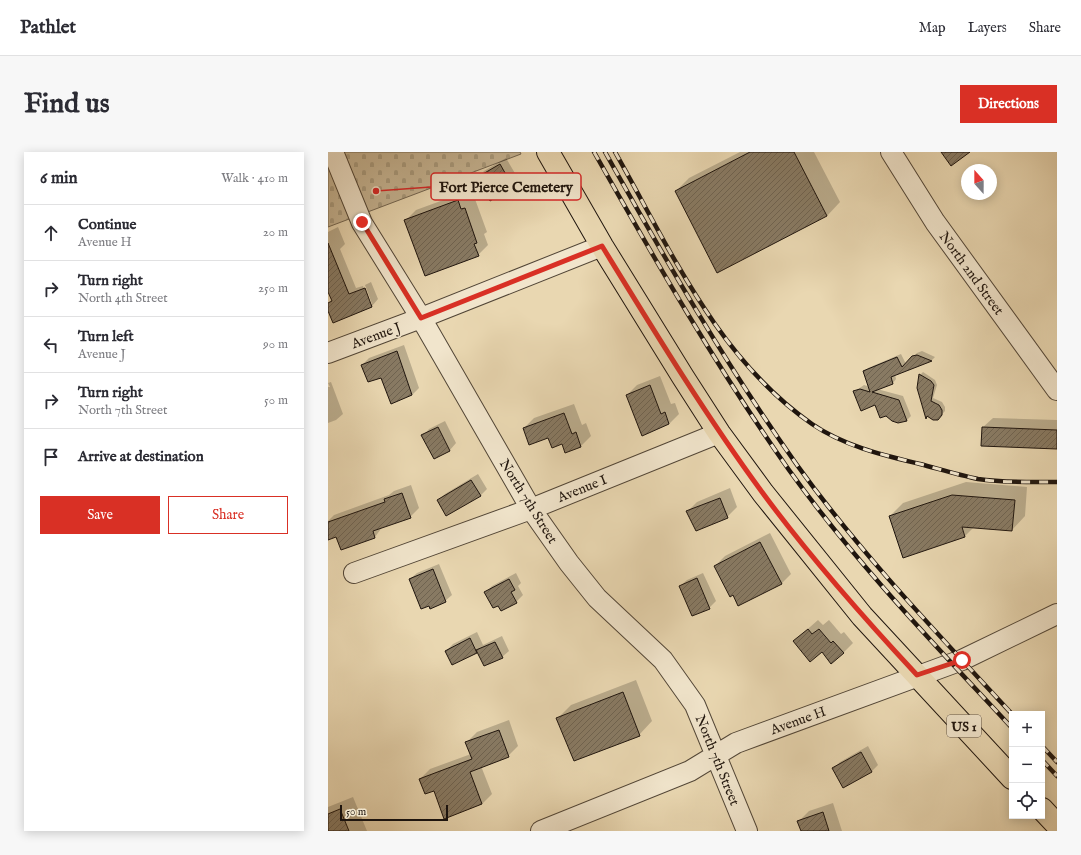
<!DOCTYPE html>
<html lang="en">
<head>
<meta charset="utf-8">
<style>
  :root { --surface:#fff; --page:#f7f7f7; --text:#2b2b33; --muted:#7c7c81; --line:#e1e1e2; --accent:#d93025 }
  body { margin:0; font-family:"IM FELL English",serif; background:var(--page); color:var(--text) }
  .controls { position:absolute; right:12px; bottom:12px; display:grid; overflow:hidden; border-radius:0px; box-shadow:0 2px 10px #0003 }
  .controls button { width:36px; height:36px; display:grid; place-items:center; padding:0; border:0; border-bottom:1px solid var(--line); background:var(--surface); color:var(--text); font:20px sans-serif }
  .compass { position:absolute; left:633px; top:12px; width:36px; height:36px; border-radius:50%; background:var(--surface); box-shadow:0 2px 10px #0003; rotate:339deg }
  .scale { position:absolute; left:12px; bottom:10px; width:108px; box-sizing:border-box; padding-left:4px; border:2px solid #1f150e; border-top:0; font-size:11px; line-height:14px; white-space:nowrap; color:#1f150e; -webkit-text-stroke:3px #f1e5cc; paint-order:stroke }
  .stop { position:absolute; width:12px; height:12px; margin:-9px; border:3px solid #d93025; border-radius:50%; background:#fff }
  .stop.end { background:#d93025; border-color:#fff; box-shadow:0 1px 4px #0008 }
  .list { margin:0; padding:0; list-style:none }
  h2 { display:flex; justify-content:space-between; align-items:center; height:52px; margin:0; padding:0 16px; font-size:17px }
  h2 small { font-size:13px; font-weight:400; color:var(--muted) }
  .list li { display:grid; grid-template-columns:26px 1fr auto; gap:12px; align-items:center; box-sizing:border-box; height:56px; padding:0 16px; border-top:1px solid var(--line) }
  .list b { display:block; font-size:15px; white-space:nowrap }
  .list p { margin:0; font-size:13px; white-space:nowrap; color:var(--muted) }
  .list em { font-size:13px; font-style:normal; color:var(--muted) }
  .actions { display:flex; gap:8px; padding:12px 16px }
  .actions a { flex:1; padding:9px 0; border:1px solid var(--accent); border-radius:0px; text-align:center; font-size:14px; color:var(--accent) }
  .actions .main { background:var(--accent); color:#fff }
  .icon { flex:none; width:22px; height:22px; fill:none; stroke:currentColor; stroke-width:2; stroke-linecap:round; stroke-linejoin:round }
  .map { position:relative; flex:none; width:729px; height:679px; overflow:hidden; border-radius:0px }
  header { display:flex; align-items:center; gap:24px; box-sizing:border-box; height:56px; padding:0 20px; background:var(--surface); border-bottom:1px solid var(--line) }
  header strong { font-size:19px }
  nav { display:flex; gap:22px; margin-inline-start:auto; font-size:14px }
  .intro { display:flex; align-items:center; justify-content:space-between; box-sizing:border-box; height:96px; padding:0 24px }
  h1 { margin:0; font-size:28px }
  .button { padding:10px 18px; border-radius:0px; background:var(--accent); color:#fff; font-size:14px; font-weight:700 }
  main { display:flex; gap:24px; padding:0 24px }
  aside { flex:1; background:var(--surface); border-radius:0px; box-shadow:0 2px 10px #0003 }
  .map>svg:first-child { display:block }
</style>
</head>
<body>
<header>
<strong>Pathlet</strong>
<nav><a>Map</a><a>Layers</a><a>Share</a></nav>
</header>
<div class="intro"><h1>Find us</h1><a class="button">Directions</a></div>
<main>
<aside>
<h2>6 min<small>Walk · 410 m</small></h2>
<ul class="list">
<li><svg class="icon" aria-label="ahead" viewBox="0 0 24 24"><path d="M12 20V5M6 11l6-6 6 6"/></svg><div><b>Continue</b><p>Avenue H</p></div><em>20 m</em></li>
<li><svg class="icon" aria-label="right" viewBox="0 0 24 24"><path d="M7 20v-9h11M14 6l5 5-5 5"/></svg><div><b>Turn right</b><p>North 4th Street</p></div><em>250 m</em></li>
<li><svg class="icon" aria-label="left" viewBox="0 0 24 24"><path d="M17 20v-9H6M10 6l-5 5 5 5"/></svg><div><b>Turn left</b><p>Avenue J</p></div><em>90 m</em></li>
<li><svg class="icon" aria-label="right" viewBox="0 0 24 24"><path d="M7 20v-9h11M14 6l5 5-5 5"/></svg><div><b>Turn right</b><p>North 7th Street</p></div><em>50 m</em></li>
<li><svg class="icon" aria-label="arrive" viewBox="0 0 24 24"><path d="M6 21V4h12l-3 4 3 4H6"/></svg><div><b>Arrive at destination</b></div></li>
</ul>
<div class="actions"><a class="main">Save</a><a>Share</a></div>
</aside>
<div class="map">
<svg width="729" height="679" viewBox="0 0 729 679">
  <defs>
    <pattern id="cemetery-stones" width="16" height="16" patternUnits="userSpaceOnUse"><rect width="16" height="16" fill="#c7b695"/><path d="M2 7V4a2 2 0 0 1 4 0v3zM10 15v-3a2 2 0 0 1 4 0v3z" fill="#aa9c7f"/></pattern>
    <pattern id="building-hatch" width="6" height="6" patternUnits="userSpaceOnUse"><rect width="6" height="6" fill="#887a63"/><path d="M-1 1l2-2M0 6l6-6M5 7l2-2" fill="none" stroke="#6f6350"/></pattern>
  </defs>
  <rect width="100%" height="100%" fill="#e9d7b1"/>
  <filter id="stains"><feTurbulence type="fractalNoise" baseFrequency=".005" numOctaves="4"/><feColorMatrix values="0 0 0 0 .2 0 0 0 0 .09 0 0 0 0 .02 0 0 0 .5 -.17"/></filter>
  <radialGradient id="worn" r=".72"><stop offset=".6" stop-color="#630" stop-opacity="0"/><stop offset="1" stop-color="#630" stop-opacity=".3"/></radialGradient>
  <path fill="url(#cemetery-stones)" stroke="#736652" d="M0,0H192L193,2L0,75Z"/>
  <path fill="#0003" d="M412,0H486L512,50L499,64L348,39L361,26Z
    M178,6L191,28L185,34L163,47L150,26L156,19Z
    M140,39L143,48L147,47L159,80L156,82L160,93L150,103L78,68L88,58Z
    M10,75L17,92L12,97L28,136L35,134L42,152H44L37,133L43,130L50,147L44,154L6,170L0,156V151L4,147L0,138V80Z
    M76,193L91,236L84,243L63,250L53,224L34,213L41,206Z
    M594,199L607,205L604,208L567,223L568,227L565,231L549,237L575,244L583,264L579,268L571,270L548,252L526,240L536,233L542,235L536,220L540,216L573,202L578,212L589,201Z
    M595,220L607,228L609,233L605,246L614,250L617,255V259L610,267L599,265L590,236L592,223Z
    M332,224L343,252L347,251L351,262L341,272L299,243L309,233Z
    M3,230L15,262L8,268L0,271V235H2L0,231Z
    M246,252L254,273L258,271L263,284L253,294L234,291L196,276L206,266Z
    M665,266L729,268V296L654,276Z
    M117,269L128,291L122,298L106,306L95,284L101,277Z
    M150,322L159,337L152,344L110,348L117,342Z
    M638,330L699,335L697,364L684,378L646,375L637,384L562,364L575,351Z
    M83,333L91,356L82,365L55,374L47,385L14,397L9,383L0,381V369L6,363L61,343L66,339Z
    M402,336L409,355L399,365L359,360L369,350Z
    M442,381L463,422L453,432L406,442L387,414L397,404Z
    M111,412L124,443L117,449L82,427L89,421Z
    M188,421L193,431L190,434L195,443L188,450L170,452L158,440L164,434Z
    M375,421L388,449L381,456L352,434L359,428Z
    M490,468L495,473L501,468L513,482L516,480L525,491L515,501L494,499L466,489Z
    M149,480L155,493L174,484L181,499L174,505L150,499L124,512L118,499L125,492Z
    M308,528L324,569L311,583L230,566L243,553Z
    M181,568L190,594L180,604L153,614L164,642L154,652L106,638L92,627L102,617L143,602L139,590L149,580Z
    M540,594L550,613L544,619L516,635L506,616L512,610Z
    M25,645L39,679H0V655Z
    M505,651L514,679H474L471,669L481,659Z"/>
  <path fill="url(#building-hatch)" stroke="#1f150e" d="M422,0H466L499,64L389,121L347,39Z
    M613,0H642L623,14Z
    M172,12L185,35L162,49L148,26Z
    M130,48L133,57L137,56L149,91L146,92L151,104L97,124L76,68Z
    M0,91L21,142L37,136L44,155L5,171L0,159V151L4,149L0,140Z
    M69,199L84,243L63,252L53,226L40,230L33,213Z
    M589,203L604,209L563,225L565,232L544,240L571,248L579,269L570,271L564,269L558,264L552,266L547,253L533,259L525,239L532,237L542,240L535,219L569,205L574,215L584,204Z
    M591,222L603,229L606,233L603,249L611,253L614,258V263L610,268H605L599,264L598,267L589,236Z
    M322,233L333,262L337,260L341,272L314,284L298,243Z
    M236,261L244,282L248,280L253,295L237,301L234,292L224,296L220,286L201,293L195,276Z
    M110,275L122,299L106,307L93,283Z
    M654,275L729,278V297L653,294Z
    M143,328L153,344L118,364L109,348Z
    M74,341L83,366L45,379L47,386L13,398L8,385L0,388V370L57,350L56,347Z
    M624,343L687,348L684,379L634,375L637,385L575,406L561,364Z
    M392,346L400,366L368,379L358,359Z
    M432,390L454,432L410,454L405,443L402,445L386,414Z
    M105,417L118,450L102,457L101,454L93,457L81,427Z
    M369,426L382,457L364,464L351,434Z
    M181,427L187,438L183,440L189,451L173,459L170,454L165,456L156,440Z
    M480,477L484,482L491,477L503,491L505,489L516,501L503,512L494,500L482,510L465,489Z
    M142,486L149,501L124,513L117,499Z
    M167,490L175,506L156,514L148,498Z
    M295,540L312,584L246,609L228,566Z
    M171,578L181,605L142,620L154,652L116,667L106,639L97,642L91,627L144,607L137,590Z
    M533,600L544,620L515,636L504,616Z
    M12,657L21,679H0V662Z
    M495,660L501,679H473L469,669Z"/>
  <g fill="none" stroke-linecap="round" stroke-linejoin="round">
    <defs>
      <path id="minor" d="M5,0L34,71L93,166L203,357L241,411L269,446L335,508L367,553L419,679
        M563,0L607,70L729,238
        M0,201L93,166L274,94
        M26,421L203,357L391,281
        M213,679L362,619L408,591L634,508L729,462"/>
      <path id="major" d="M220,0L274,94L355,225L391,281L435,341L534,464L684,626
        M714,657L729,673"/>
    </defs>
    <use href="#minor" stroke="#524637" stroke-width="22"/>
    <use href="#major" stroke="#1f150e" stroke-width="24"/>
    <use href="#minor" stroke="#f1e5cc" stroke-width="20"/>
    <use href="#major" stroke="#e9d7b1" stroke-width="22"/>
    <defs>
      <path id="rail" d="M266,0C327,108 389,216 461,318C527,410 607,493 684,576
        M277,0C337,107 398,213 469,313C533,402 610,482 684,562
        M287,0C342,97 390,207 484,272C516,294 555,303 592,312C611,317 631,323 650,327C676,331 703,330 729,330
        M714,594L729,610
        M714,608L729,624"/>
    </defs>
    <use href="#rail" stroke="#1f150e" stroke-width="4.5"/>
    <use href="#rail" stroke="#f1e5cc" stroke-width="3" stroke-dasharray="9" stroke-linecap="butt"/>
  </g>
  <g fill="none" stroke-linecap="round" stroke-linejoin="round">
    <path stroke="#d93025" stroke-width="5" d="M34,70L93,166L274,94C325,177 376,261 434,340C481,404 535,465 589,523L634,508"/>
  </g>
  <g text-anchor="middle" stroke-width="3.5" stroke-linejoin="round" paint-order="stroke">
    <rect fill="#f1e5cc" stroke="#5e5347" stroke-width="1" x="619" y="563" width="34" height="22" rx="3"/>
    <g font-size="13" font-weight="bold" fill="#1f150e">
      <text x="636" y="579">US 1</text>
    </g>
    <g font-size="14" fill="#1f150e" stroke="#f1e5cc">
      <text transform="translate(644 121) rotate(54)" y="5">North 2nd Street</text>
      <text transform="translate(48 183) rotate(-20)" y="5">Avenue J</text>
      <text transform="translate(254 336) rotate(-22)" y="5">Avenue I</text>
      <text transform="translate(201 349) rotate(58)" y="5">North 7th Street</text>
      <text transform="translate(470 568) rotate(-20)" y="5">Avenue H</text>
      <text transform="translate(390 608) rotate(68)" y="5">North 7th Street</text>
    </g>
  </g>
  <path fill="none" stroke="#d62828" stroke-width="1.5" d="M48 39L103 35"/>
  <circle fill="#d62828" stroke="#f1e5cc" stroke-width="1.5" cx="48" cy="39" r="4"/>
  <rect fill="#f1e5cc" stroke="#d62828" stroke-width="1.5" x="103" y="21" width="150" height="27" rx="4"/>
  <g font-size="15" text-anchor="middle" font-weight="bold" fill="#1f150e">
    <text x="178" y="40">Fort Pierce Cemetery</text>
  </g>
  <rect width="100%" height="100%" filter="url(#stains)"/>
  <rect width="100%" height="100%" fill="url(#worn)"/>
</svg>
<div class="controls">
<button>+</button>
<button>−</button>
<button><svg class="icon" aria-label="locate" viewBox="0 0 24 24"><circle cx="12" cy="12" r="6"/><path d="M12 2v4M12 18v4M2 12h4M18 12h4"/></svg></button>
</div>
<svg class="compass" viewBox="-18 -18 36 36"><path d="M0-13l5 13h-10z" fill="#e53935"/><path d="M0 13l5-13h-10z" fill="#7c7c81"/></svg>
<div class="scale">50 m</div>
<div class="stop" style="left:634px;top:508px"></div>
<div class="stop end" style="left:34px;top:70px"></div>
</div>
</main>
</body>
</html>
